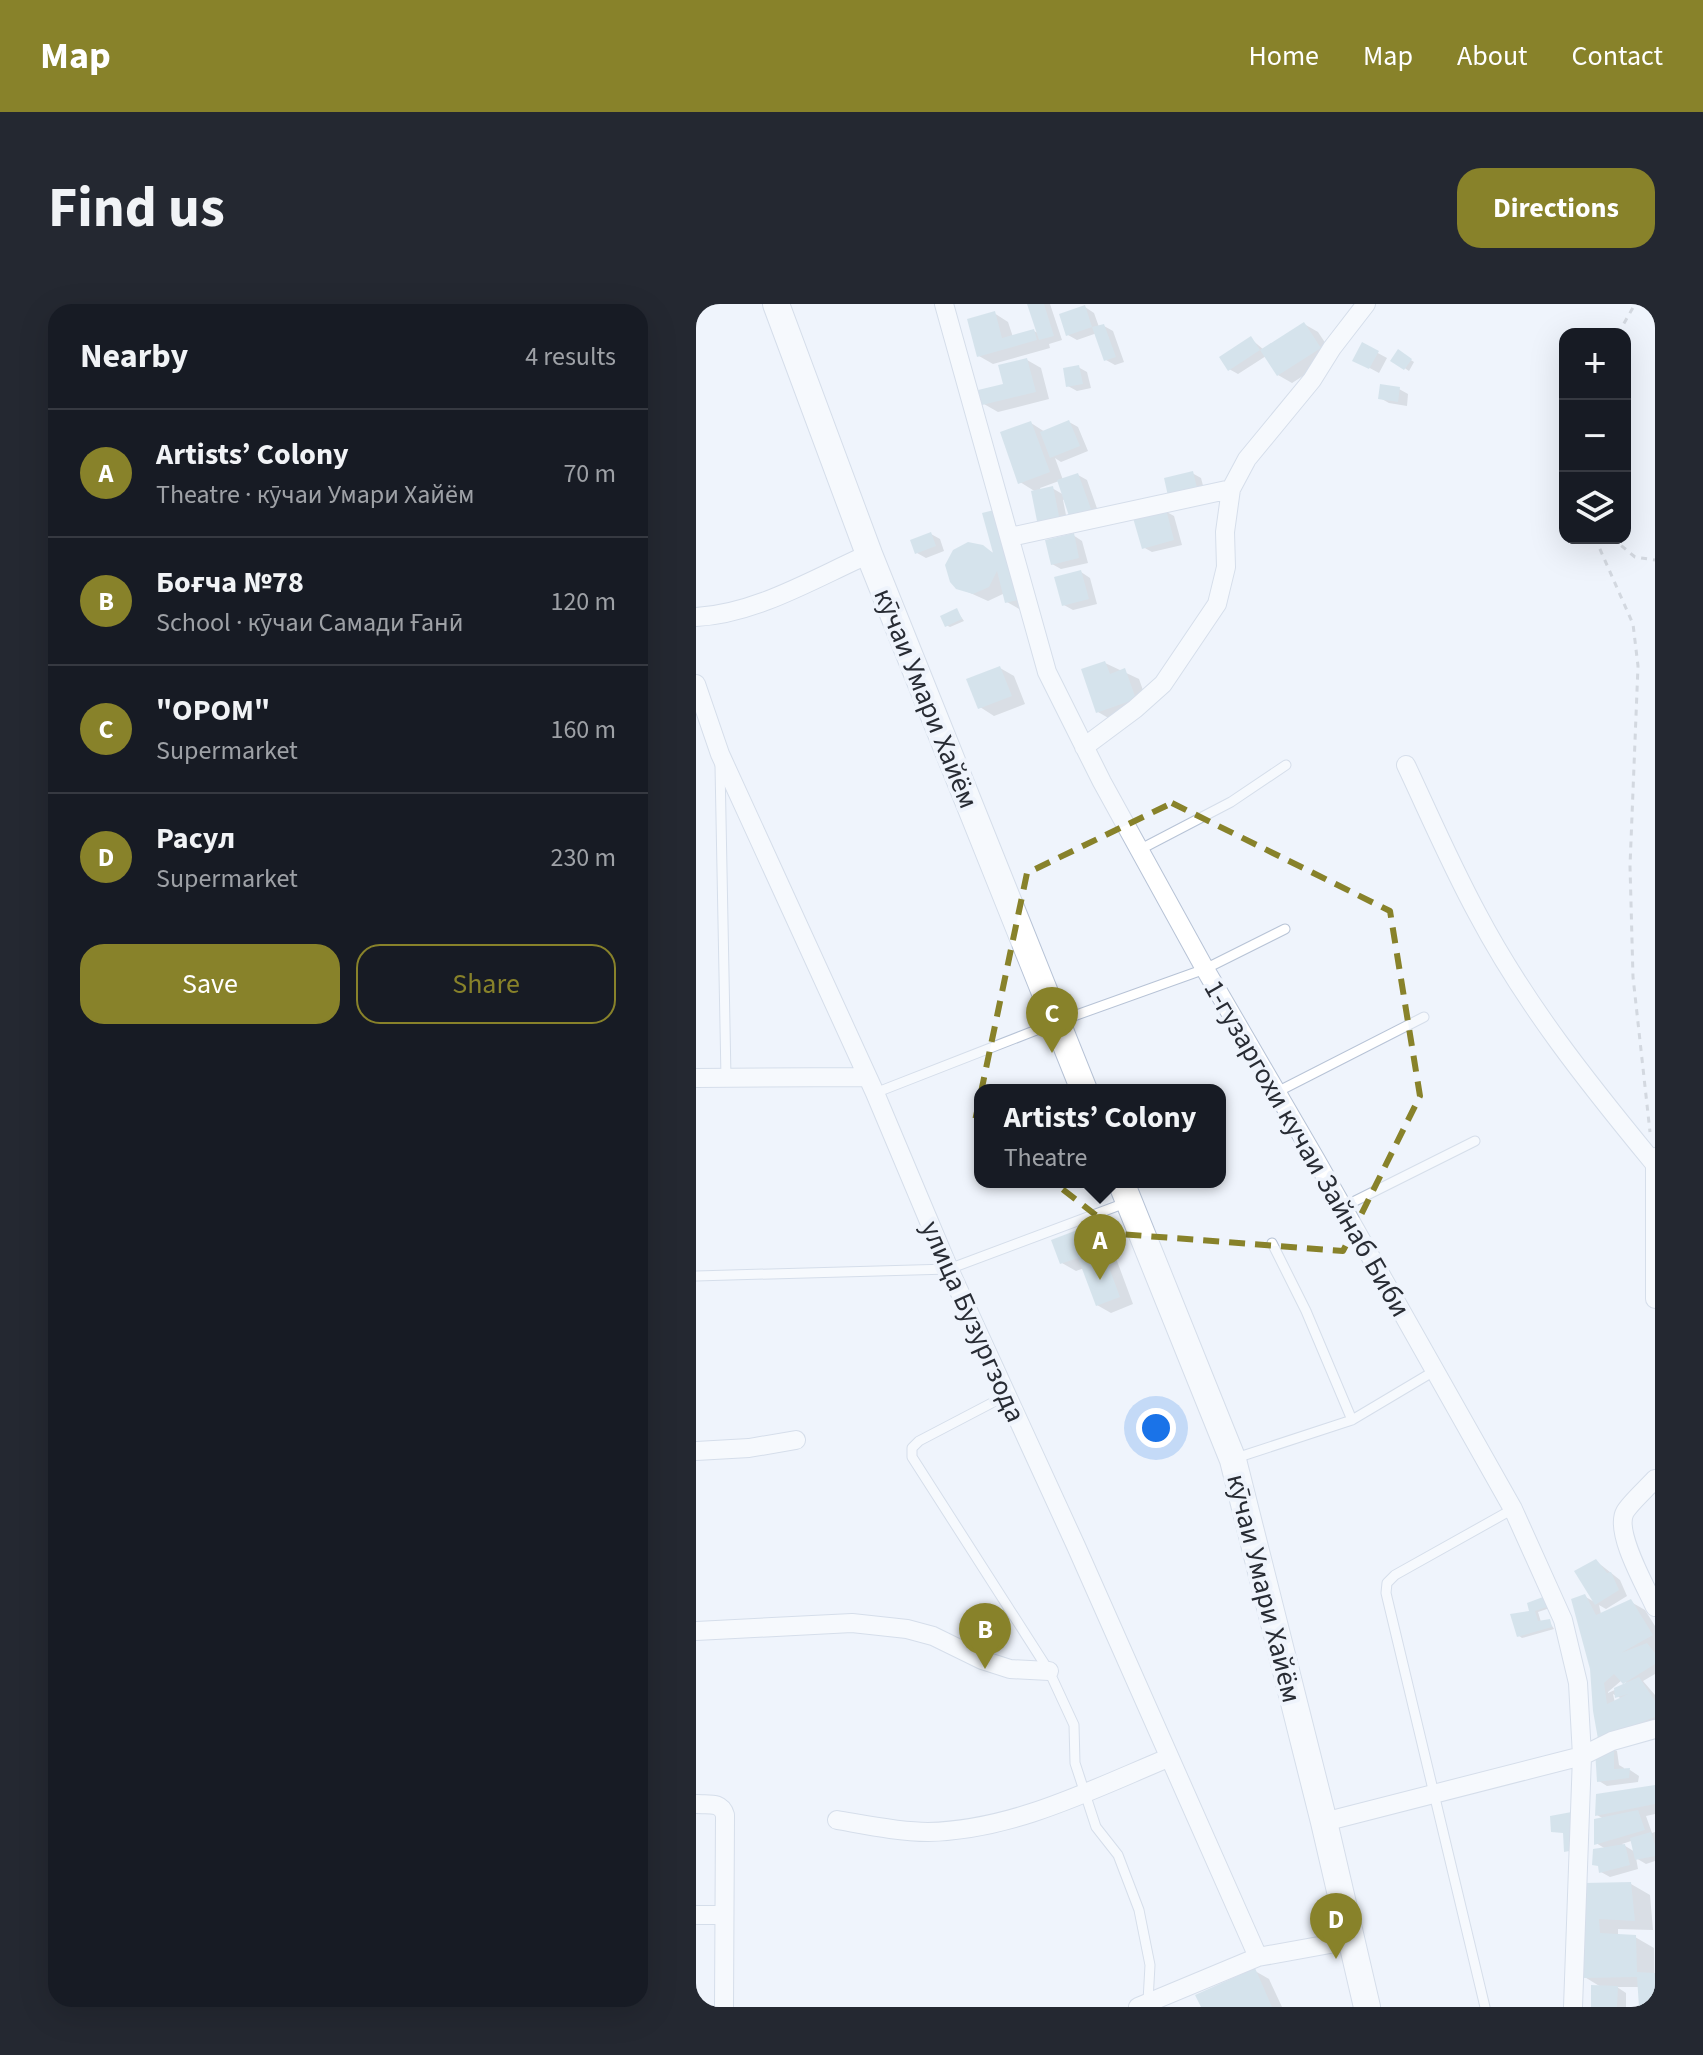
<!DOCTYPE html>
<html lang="en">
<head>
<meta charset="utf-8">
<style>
  :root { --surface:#171b24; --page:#242831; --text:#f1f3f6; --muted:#9ea1a6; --line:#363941; --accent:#88822a }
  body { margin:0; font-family:"Source Sans 3",sans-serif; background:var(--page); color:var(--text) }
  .controls { position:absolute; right:24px; top:24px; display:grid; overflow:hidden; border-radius:16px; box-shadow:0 8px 32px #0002 }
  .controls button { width:72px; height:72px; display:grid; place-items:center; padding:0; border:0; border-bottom:2px solid var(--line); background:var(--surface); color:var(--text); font:40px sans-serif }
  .you { position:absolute; left:460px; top:1124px; width:28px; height:28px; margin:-20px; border:6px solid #fff; border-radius:50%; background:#1a73e8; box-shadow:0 0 0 12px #1a73e833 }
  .badge { display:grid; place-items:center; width:52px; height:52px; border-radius:50%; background:var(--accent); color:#fff; font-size:26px; font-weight:700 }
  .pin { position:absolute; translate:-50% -66px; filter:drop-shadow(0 2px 4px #0008) }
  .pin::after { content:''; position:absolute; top:42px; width:28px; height:24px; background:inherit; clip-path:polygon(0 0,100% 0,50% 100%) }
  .popup { position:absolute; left:278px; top:780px; width:252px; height:104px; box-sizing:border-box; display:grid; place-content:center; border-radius:16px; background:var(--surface); filter:drop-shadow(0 2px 6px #0005); font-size:26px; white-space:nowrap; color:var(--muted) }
  .popup b { font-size:30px; color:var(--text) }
  .popup::after { content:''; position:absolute; left:50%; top:100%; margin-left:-16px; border:16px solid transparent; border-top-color:var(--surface) }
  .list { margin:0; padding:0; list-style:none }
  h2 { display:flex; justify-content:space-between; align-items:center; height:104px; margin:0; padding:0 32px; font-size:34px }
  h2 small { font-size:26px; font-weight:400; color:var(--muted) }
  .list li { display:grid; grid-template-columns:52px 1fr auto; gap:24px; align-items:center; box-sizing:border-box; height:128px; padding:0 32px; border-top:2px solid var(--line) }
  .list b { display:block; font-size:30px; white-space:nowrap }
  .list p { margin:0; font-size:26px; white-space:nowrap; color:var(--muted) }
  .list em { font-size:26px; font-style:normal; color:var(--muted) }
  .actions { display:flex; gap:16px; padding:24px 32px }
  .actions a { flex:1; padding:18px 0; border:2px solid var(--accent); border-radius:24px; text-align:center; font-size:28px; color:var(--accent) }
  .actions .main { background:var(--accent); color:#fff }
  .icon { flex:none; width:44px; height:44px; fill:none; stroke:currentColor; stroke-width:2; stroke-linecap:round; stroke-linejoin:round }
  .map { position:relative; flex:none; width:959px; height:1703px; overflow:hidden; border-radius:24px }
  header { display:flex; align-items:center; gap:48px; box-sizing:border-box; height:112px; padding:0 40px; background:var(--accent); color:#fff }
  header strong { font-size:38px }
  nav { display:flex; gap:44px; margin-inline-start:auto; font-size:28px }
  .intro { display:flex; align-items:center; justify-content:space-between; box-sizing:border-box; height:192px; padding:0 48px }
  h1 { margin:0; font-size:56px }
  .button { padding:20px 36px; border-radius:24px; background:var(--accent); color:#fff; font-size:28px; font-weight:700 }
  main { display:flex; gap:48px; padding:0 48px }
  aside { flex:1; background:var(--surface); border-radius:24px; box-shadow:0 8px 32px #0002 }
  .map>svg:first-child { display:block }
</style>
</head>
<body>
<header>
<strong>Map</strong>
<nav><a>Home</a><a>Map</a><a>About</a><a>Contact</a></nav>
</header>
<div class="intro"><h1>Find us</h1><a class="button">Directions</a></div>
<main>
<aside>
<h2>Nearby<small>4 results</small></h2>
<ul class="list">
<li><span class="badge">A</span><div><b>Artists’ Colony</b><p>Theatre · кӯчаи Умари Хайём</p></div><em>70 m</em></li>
<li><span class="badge">B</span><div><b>Боғча №78</b><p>School · кӯчаи Самади Ғанӣ</p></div><em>120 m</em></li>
<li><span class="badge">C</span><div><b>&quot;OPOM&quot;</b><p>Supermarket</p></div><em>160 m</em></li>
<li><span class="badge">D</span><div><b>Расул</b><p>Supermarket</p></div><em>230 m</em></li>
</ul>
<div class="actions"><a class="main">Save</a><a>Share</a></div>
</aside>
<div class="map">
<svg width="959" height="1703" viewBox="0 0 959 1703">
  <rect width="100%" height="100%" fill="#eff4fc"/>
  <path fill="#0003" fill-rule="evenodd" d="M334,0H354L366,36L353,40L354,44L297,60L283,52L298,9L312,18L317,33L338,27L344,30Z
    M389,3L398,9L403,23L408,22L417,27L428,58L419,61L410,56L401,29L381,36L372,31Z
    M608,20L622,28L638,52L596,79L582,71L570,52L542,70L533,65L555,35L568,46Z
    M667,41L691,54L683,69L659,56Z
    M702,48L718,58L713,67L697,56Z
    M331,56L345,64L353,95L302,108L288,100L309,82Z
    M382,63L391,68L395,84L381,87L372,82Z
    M703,85L712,90L711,102L693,99L684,94Z
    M373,118L382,123L392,147L365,158L359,154L367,176L382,171L391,176L403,210L384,216L369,195L367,196L372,221L353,225L340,188L324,178L335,119L349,128ZM363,177L368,191L356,184L345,187L344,184Z
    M496,169L505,174L509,189L483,195Z
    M302,207L325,306L311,298L309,289L292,297L261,283L287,243L299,250Z
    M469,207L478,212L486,241L456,248L447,243Z
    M235,230L244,235L248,247L230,254L221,249Z
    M377,231L386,237L392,259L365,265L356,260Z
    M385,268L394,274L401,300L377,306L368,301Z
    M261,307L268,317L254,323L250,321Z
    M409,359L443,375L453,403L416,416L402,408Z
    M304,364L318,372L329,400L298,412L284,403Z
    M397,922L411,930L437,1000L415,1009L401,1001L388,964L380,967L366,959Z
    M900,1257L924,1276L931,1292L910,1305L903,1301L905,1310L935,1298L949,1306L959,1322V1370L947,1377L959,1391V1427L918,1442L888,1292L900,1299ZM926,1376L932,1380L912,1389V1388ZM917,1390L926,1395L919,1399Z
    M847,1296L854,1304L842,1308L845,1318L853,1317L858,1325L826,1334L822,1331L835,1309Z
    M917,1445L921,1447L923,1461L928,1464L927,1467L934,1466L943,1472L942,1478L911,1482L903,1477Z
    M959,1483V1510L950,1512L956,1529L959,1528V1557L950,1560L940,1554L942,1565L914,1573L905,1568L910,1545L900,1539L908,1515L901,1511ZM935,1537L939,1548L926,1540Z
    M935,1580L954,1591L957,1626L922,1625V1632L939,1633L958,1644L959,1703H945L944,1683H921L930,1689V1703H897L905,1683L887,1672L890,1581Z
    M559,1667L573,1675L586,1703H507Z"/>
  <path fill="#b7cfda" d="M331,0H348L358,32L343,36Z
    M389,1L396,23L370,32L363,10Z
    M299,7L306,34L338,25L341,36L281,53L271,15Z
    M608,18L625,44L581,72L564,46Z
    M408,20L420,53L408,57L396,23Z
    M555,32L564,46L532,67L523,53Z
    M666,38L683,47L673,65L656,57Z
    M702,45L716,55L708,66L694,57Z
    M331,54L340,88L286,101L282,86L307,80L302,61Z
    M383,61L387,80L370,83L367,64Z
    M684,80L704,83L702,98L682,95Z
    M373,116L384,142L354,154L344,128Z
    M335,117L354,168L322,180L304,128Z
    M497,167L501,184L472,192L468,174Z
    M382,169L395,205L373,212L361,176Z
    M357,182L364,217L342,222L335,187Z
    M302,205L326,295L309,299L301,267L293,283L277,290L260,285L254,278L249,261L257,246L272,238L287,241L297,249L286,209Z
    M470,205L478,236L446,245L437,214Z
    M235,228L240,242L219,250L214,236Z
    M378,229L383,254L355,261L349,236Z
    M385,266L393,295L366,302L358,273Z
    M261,304L266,315L249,323L244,312Z
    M409,357L414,370L429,364L440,395L400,409L385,365Z
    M304,362L316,392L282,405L270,375Z
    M397,920L424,993L400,1002L382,954L364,960L355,936Z
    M900,1255L911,1269L915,1268L923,1286L899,1301L878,1267Z
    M889,1290L900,1311L935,1295L957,1331L925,1349L951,1339L959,1349V1360L927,1380L918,1370L908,1379L911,1400L932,1390L919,1394L918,1384L943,1373L959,1397V1413L902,1435L897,1407L894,1365L875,1295Z
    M847,1293L851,1303L839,1307L842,1317L854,1315L856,1323L821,1333L814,1310L833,1307L831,1299Z
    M918,1443V1465L934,1464L933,1474L901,1478L899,1446Z
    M959,1481V1500L899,1512L900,1490Z
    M942,1506L949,1526L898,1541V1515Z
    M881,1507L884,1545L868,1548L867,1529L855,1528L854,1512Z
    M955,1528L959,1541V1552L939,1556L934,1534Z
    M929,1540L934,1561L903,1569L902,1562L896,1561L897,1545Z
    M935,1578L939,1617L903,1615L904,1629L940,1631L941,1668L959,1669V1703H943L941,1673L885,1674L888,1579Z
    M559,1664L576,1703H505L499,1691Z
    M895,1681L922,1682L921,1703H895Z"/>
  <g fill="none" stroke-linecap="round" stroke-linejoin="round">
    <defs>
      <path id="service" d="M24,462L30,774
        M443,546L535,498L590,461
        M581,788L728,713
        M179,789L361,718L509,665L589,625
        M647,903L779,837
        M576,939L610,1007L656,1116
        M0,972L253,965L432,898
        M311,1091L223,1137L216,1144V1153L353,1367L378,1421L379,1459L400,1523L422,1551L443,1606L454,1661L452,1697
        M540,1154L656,1116L740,1066
        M789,1703L690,1289L691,1279L699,1271L817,1205"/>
      <path id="minor" d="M248,0L351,368L406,478L509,665L620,856L817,1205L867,1316L882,1379L886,1452L877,1703
        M314,233L535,185
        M0,313C60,310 119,274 173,250
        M0,380L24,450L179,789L253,965L380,1242L562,1653
        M388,443L439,405L467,380L521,300L530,263L529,228L535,185L551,155L616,76L636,44L670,0
        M710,461C733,510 755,561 781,609C829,700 892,779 957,858
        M0,774L171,773
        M959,853V995
        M0,1147L53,1144L100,1136
        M959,1175C951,1184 934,1199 929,1208C918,1228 950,1283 959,1303
        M0,1327L156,1319L211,1325L237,1332L286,1356L314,1365L353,1367
        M0,1500C12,1501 25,1497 29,1511L28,1703
        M141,1516C170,1521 203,1528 232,1528C317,1526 395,1486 472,1454
        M628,1518L886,1452L916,1437L959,1425
        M0,1611H27
        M442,1703L562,1653L656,1636"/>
      <path id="secondary" d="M80,0L173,250L388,786
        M425,878L537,1156L628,1518L671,1703"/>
    </defs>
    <use href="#service" stroke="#b7c3d6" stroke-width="11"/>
    <use href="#minor" stroke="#b7c3d6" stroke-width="20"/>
    <use href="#secondary" stroke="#b7c3d6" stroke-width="28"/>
    <path stroke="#b1b6be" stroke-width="3" stroke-dasharray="6 6" stroke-linecap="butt" d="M922,30L939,0
      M899,234L937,320L942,362L934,562L937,673L954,828
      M916,234L939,253L959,256"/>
    <use href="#service" stroke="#fff" stroke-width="9"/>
    <use href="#minor" stroke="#fff" stroke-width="18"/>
    <use href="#secondary" stroke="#fff" stroke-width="26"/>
  </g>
  <path d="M0 0H959V1703H0ZM476,499L694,607L724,792L647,947L424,930L279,817L331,569Z" fill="#eff4fc" fill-opacity=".55" fill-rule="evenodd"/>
  <path fill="none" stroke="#88822a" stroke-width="6" stroke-dasharray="16 10" stroke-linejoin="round" d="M476,499L694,607L724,792L647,947L424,930L279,817L331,569Z"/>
  <g text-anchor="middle" stroke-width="8" stroke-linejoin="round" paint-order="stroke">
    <g font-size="28" fill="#282c34" stroke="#eff4fc">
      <text transform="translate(231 394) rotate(68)" y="10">кӯчаи Умари Хайём</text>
      <text transform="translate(612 844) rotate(60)" y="10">1-гузаргохи кучаи Зайнаб Биби</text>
      <text transform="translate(278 1017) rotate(66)" y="10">улица Бузургзода</text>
      <text transform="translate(569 1284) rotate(76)" y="10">кӯчаи Умари Хайём</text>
    </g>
  </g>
</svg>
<div class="controls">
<button>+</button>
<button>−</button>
<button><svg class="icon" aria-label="layers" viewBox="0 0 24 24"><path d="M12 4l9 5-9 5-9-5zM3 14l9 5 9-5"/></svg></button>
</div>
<div class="you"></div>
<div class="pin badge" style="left:404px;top:976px">A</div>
<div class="popup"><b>Artists’ Colony</b>Theatre</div>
<div class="pin badge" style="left:289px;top:1365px">B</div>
<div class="pin badge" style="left:356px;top:749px">C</div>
<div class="pin badge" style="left:640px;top:1655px">D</div>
</div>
</main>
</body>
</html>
